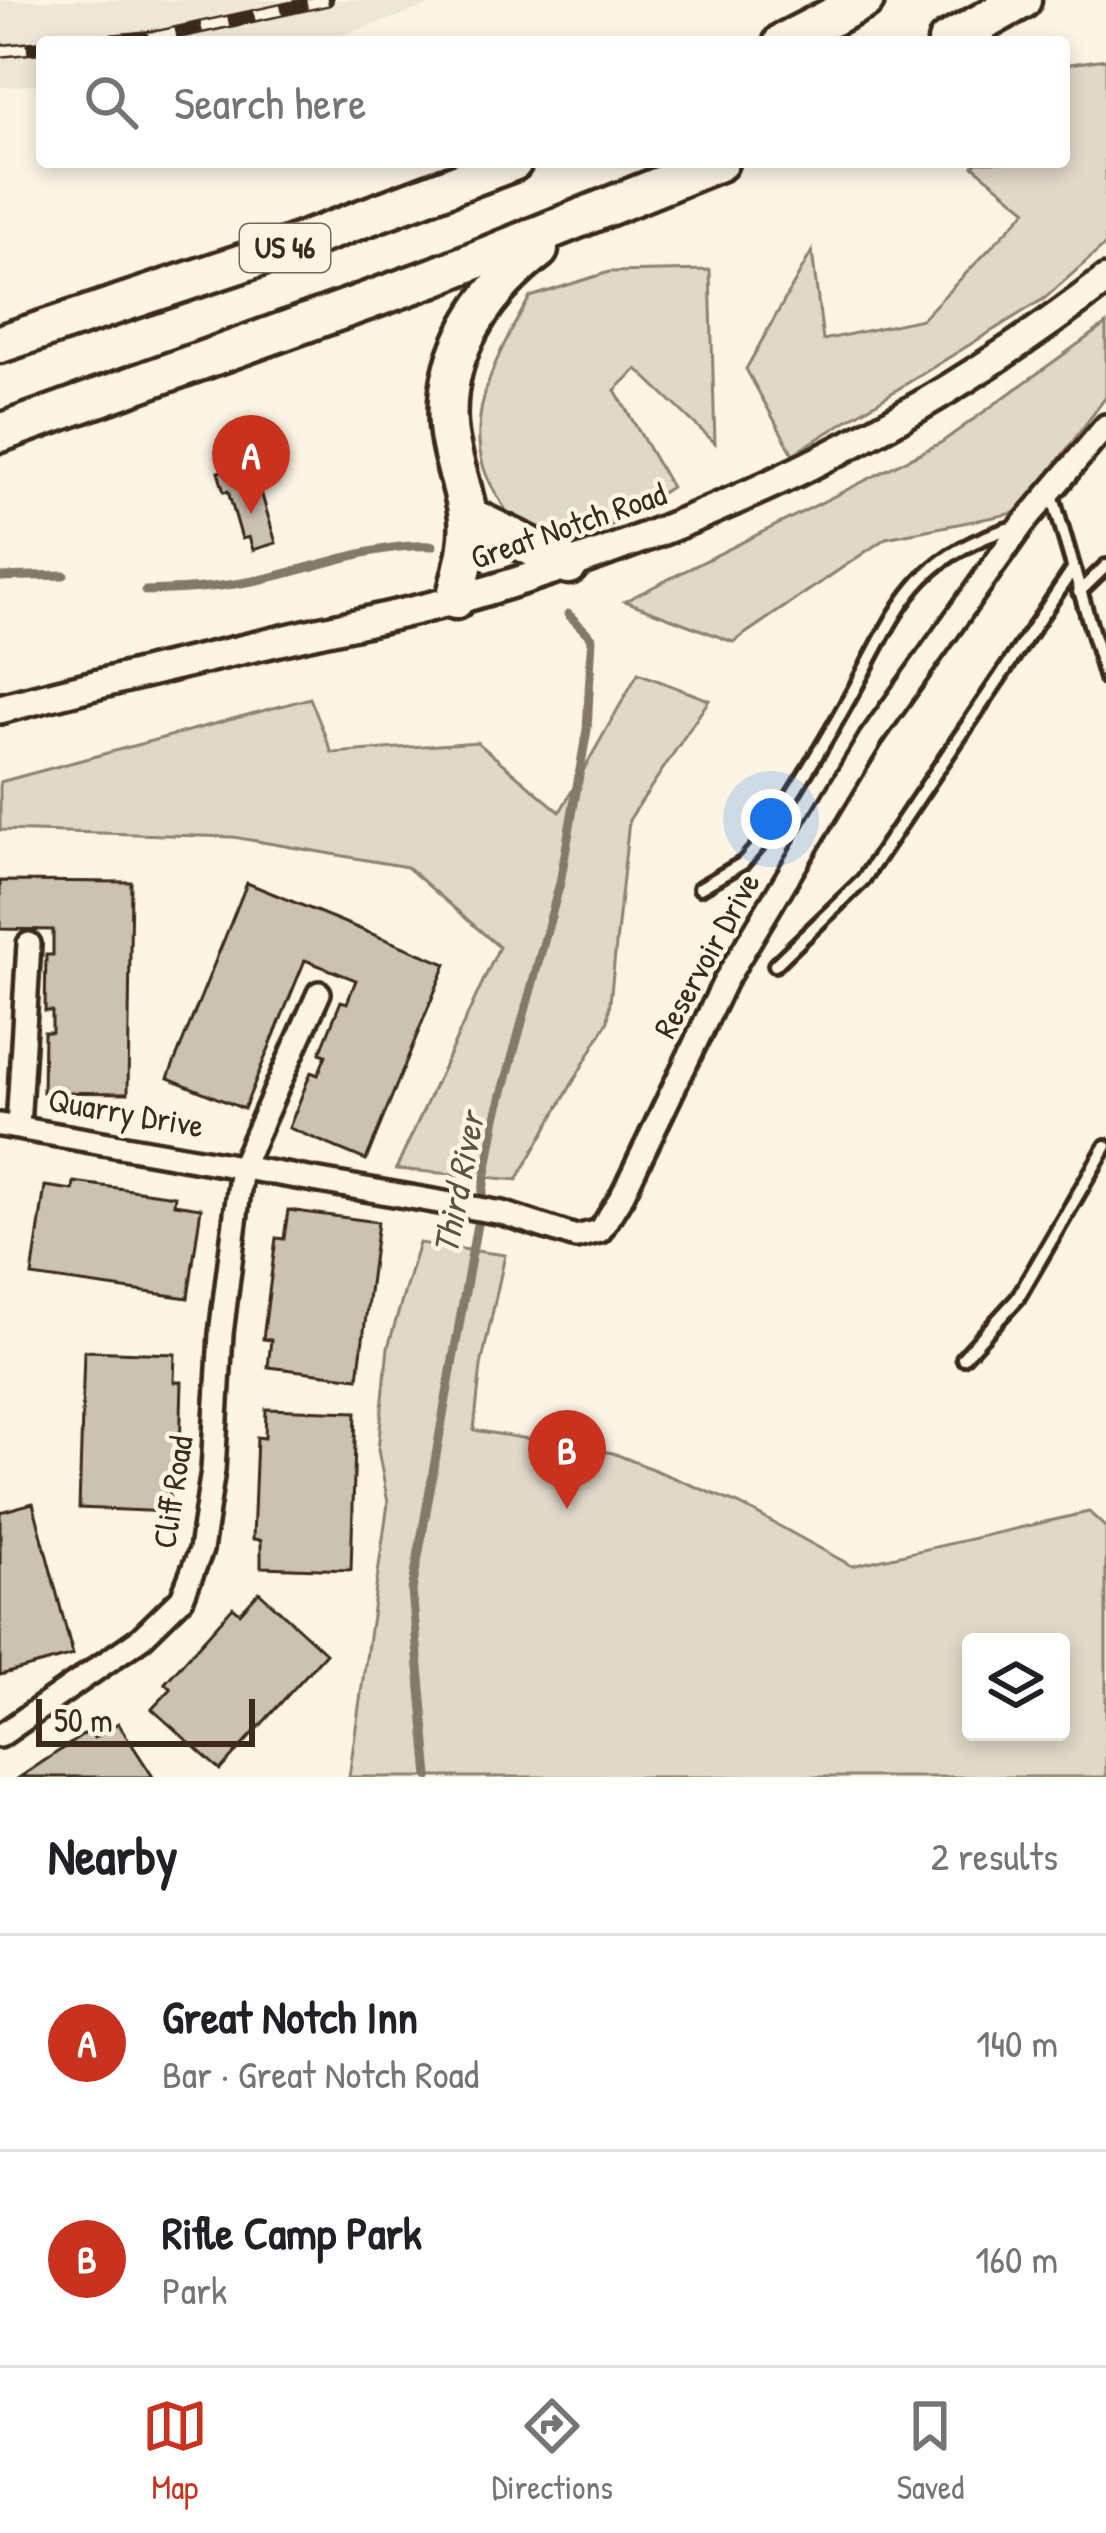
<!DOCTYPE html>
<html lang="en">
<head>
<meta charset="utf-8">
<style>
  :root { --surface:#fff; --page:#f2f2f2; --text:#202124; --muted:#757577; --line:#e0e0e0; --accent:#c8321e }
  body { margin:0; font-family:"Patrick Hand",sans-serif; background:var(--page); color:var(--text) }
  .controls { position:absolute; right:36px; bottom:36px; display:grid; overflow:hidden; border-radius:12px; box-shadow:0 6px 18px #0003 }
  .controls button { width:108px; height:108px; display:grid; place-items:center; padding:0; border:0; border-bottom:3px solid var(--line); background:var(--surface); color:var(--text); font:60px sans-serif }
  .scale { position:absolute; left:36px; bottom:30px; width:219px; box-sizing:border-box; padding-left:12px; border:6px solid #3b2a1e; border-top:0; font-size:33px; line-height:42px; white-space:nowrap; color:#3b2a1e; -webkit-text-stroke:9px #fcf5e5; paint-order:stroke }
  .you { position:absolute; left:771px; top:819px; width:42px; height:42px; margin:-30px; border:9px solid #fff; border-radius:50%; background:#1a73e8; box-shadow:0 0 0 18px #1a73e833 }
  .badge { display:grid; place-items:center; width:78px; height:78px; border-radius:50%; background:var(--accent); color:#fff; font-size:39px; font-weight:700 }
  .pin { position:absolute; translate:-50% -99px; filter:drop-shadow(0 3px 6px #0008) }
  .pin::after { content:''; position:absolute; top:63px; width:42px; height:36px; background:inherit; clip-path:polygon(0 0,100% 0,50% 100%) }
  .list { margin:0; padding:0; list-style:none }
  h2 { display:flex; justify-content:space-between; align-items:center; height:156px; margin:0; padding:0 48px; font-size:51px }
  h2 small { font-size:39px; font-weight:400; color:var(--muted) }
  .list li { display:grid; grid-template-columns:78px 1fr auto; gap:36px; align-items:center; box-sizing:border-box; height:216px; padding:0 48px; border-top:3px solid var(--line) }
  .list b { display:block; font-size:45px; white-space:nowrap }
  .list p { margin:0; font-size:39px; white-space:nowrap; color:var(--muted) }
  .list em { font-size:39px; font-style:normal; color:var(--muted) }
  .icon { flex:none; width:66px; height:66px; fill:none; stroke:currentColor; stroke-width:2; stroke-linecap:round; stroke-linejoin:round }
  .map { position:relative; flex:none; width:1106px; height:1777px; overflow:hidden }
  .search { position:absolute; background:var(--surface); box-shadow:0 6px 18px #0003; left:36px; right:36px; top:36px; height:132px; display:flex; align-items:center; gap:30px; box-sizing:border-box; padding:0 42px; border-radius:12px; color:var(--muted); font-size:45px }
  .sheet { height:588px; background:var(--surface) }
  nav { display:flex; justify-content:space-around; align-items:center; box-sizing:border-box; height:168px; border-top:3px solid var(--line); background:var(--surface); font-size:33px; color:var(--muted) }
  nav a { display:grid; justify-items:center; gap:6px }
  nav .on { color:var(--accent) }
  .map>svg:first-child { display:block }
</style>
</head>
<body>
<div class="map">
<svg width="1106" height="1777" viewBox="0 0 1106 1777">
  <rect width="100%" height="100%" fill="#fcf5e5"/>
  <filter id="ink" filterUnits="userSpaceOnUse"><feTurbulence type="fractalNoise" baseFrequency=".00833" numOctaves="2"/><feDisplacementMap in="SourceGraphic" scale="24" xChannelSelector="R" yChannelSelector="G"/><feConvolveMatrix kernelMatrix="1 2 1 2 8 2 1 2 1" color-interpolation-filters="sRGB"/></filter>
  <g filter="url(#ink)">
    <path fill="#eee6d6" d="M0,0H446L323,42H42V83L11,87H0Z"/>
    <path fill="#e0d8c8" stroke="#8e8173" stroke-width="3" fill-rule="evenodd" d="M1106,59V244L1045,298L793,454L746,369L812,251L823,340L922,319L1027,210L973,166L977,162H1064V70L1070,64Z
      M710,270L715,443L637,369L615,390L671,487L590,539L513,523C504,505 488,485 483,465C466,408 503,344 530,297L609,272Z
      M1106,324V397L1020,512L886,538L733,642L625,601L942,442Z
      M638,673L709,700L629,820L608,1021L517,1180L396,1169L499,947L407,867L233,837L0,830V782L310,698L332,753L477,742L560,812Z
      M419,1243L505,1255L481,1366L474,1430L613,1453L741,1505L852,1566L1089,1512L1106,1528V1777H349L388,1503L378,1450L388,1347ZM1061,1642V1732H971V1642Z"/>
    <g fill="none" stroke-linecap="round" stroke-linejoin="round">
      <path stroke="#85796b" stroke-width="9" d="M0,577L64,575
        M145,591C188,590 234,587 276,576C330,563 377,544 433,546
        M429,1777L412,1591L496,1117L560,883L587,730L592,638L568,614"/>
    </g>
    <path fill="#ccc2b3" stroke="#3b2a1e" stroke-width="3" d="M257,461L263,481L258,482L276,543L253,550L249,537L242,539L228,491L224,492L218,472Z
      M0,881L131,882L128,1093L43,1092L44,1032H52V1011H45L46,955H53V930L0,929Z
      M247,883L446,964L366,1160L289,1128L311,1072L318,1075L326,1055L320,1053L341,1001L347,1003L356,980L305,960L244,1109L168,1078Z
      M74,1182L175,1196L174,1204L201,1208L188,1298L32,1276L45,1186L73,1190Z
      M288,1210L378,1222L358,1378L268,1367L271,1340L263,1339L276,1238L284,1239Z
      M84,1351L175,1354L174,1382H182L179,1484H170L169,1512L79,1508Z
      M266,1409L356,1412L351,1570L261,1567V1540L253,1539L257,1437L265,1438Z
      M33,1503L73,1655L0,1675V1512Z
      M259,1592L326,1653L220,1770L152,1709L171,1689L165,1683L233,1607L240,1613Z
      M118,1723L153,1777H20L89,1731L94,1738Z"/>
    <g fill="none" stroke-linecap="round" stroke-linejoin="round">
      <defs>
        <path id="service" d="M1052,494L1106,679
          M1079,592L1106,566
          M700,888L743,863L765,838C797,788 828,738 856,686C903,598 917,556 1020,525
          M775,965L863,880L1073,569
          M963,1358L1017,1299L1106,1146"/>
        <path id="minor" d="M0,1125L502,1213L576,1237L600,1231L623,1194L725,981L871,738L1023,524L1106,426
          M18,1127L29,944
          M0,1736L141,1638L182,1598L201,1550L213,1470L221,1334L242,1166L319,993"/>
        <path id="tertiary" d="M0,709C103,682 206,658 309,634C359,623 410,613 459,599C699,530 908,433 1106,280"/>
        <path id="trunk" d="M783,42L865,0
          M947,42L1022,0
          M0,344L266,255L513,162
          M0,433L434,277L719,162
          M468,516L569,565
          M455,600C461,573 471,545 468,517C464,486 450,457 448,425C443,352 484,292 539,250"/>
      </defs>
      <use href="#service" stroke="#3b2a1e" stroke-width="20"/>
      <use href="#minor" stroke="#3b2a1e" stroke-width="30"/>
      <use href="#tertiary" stroke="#3b2a1e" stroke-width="36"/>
      <use href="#trunk" stroke="#3b2a1e" stroke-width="45"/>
      <use href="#service" stroke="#fcf5e5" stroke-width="10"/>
      <use href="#minor" stroke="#fcf5e5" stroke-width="21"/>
      <use href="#tertiary" stroke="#fcf5e5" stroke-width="27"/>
      <use href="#trunk" stroke="#fcf5e5" stroke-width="36"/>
      <defs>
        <path id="rail" d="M95,42L161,36L327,0
          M0,51L42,47"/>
      </defs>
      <use href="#rail" stroke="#3b2a1e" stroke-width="14"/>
      <use href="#rail" stroke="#fcf5e5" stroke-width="9" stroke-dasharray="27" stroke-linecap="butt"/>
    </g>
  </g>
  <g text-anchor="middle" stroke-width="9" stroke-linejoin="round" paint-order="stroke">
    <rect fill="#fcf5e5" stroke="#75675a" stroke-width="3" x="240" y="224" width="90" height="48" rx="9"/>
    <g font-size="30" font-weight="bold" fill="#3b2a1e">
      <text x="285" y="258">US 46</text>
    </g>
    <g font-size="33" fill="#3b2a1e" stroke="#fcf5e5">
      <text transform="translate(568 525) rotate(-19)" y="12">Great Notch Road</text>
      <text transform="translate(706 955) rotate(-61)" y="12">Reservoir Drive</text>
      <text transform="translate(126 1112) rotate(10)" y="12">Quarry Drive</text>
      <text transform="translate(172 1492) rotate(-81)" y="12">Cliff Road</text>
    </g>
    <g font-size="36" font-style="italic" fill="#605144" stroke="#fcf5e5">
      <text transform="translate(458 1183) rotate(-79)" y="13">Third River</text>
    </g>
  </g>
</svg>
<div class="controls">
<button><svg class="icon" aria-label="layers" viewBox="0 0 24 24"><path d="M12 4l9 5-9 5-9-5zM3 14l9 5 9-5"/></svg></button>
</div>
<div class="scale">50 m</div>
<div class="you"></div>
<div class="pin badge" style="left:251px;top:514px">A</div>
<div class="pin badge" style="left:567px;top:1509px">B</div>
<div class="search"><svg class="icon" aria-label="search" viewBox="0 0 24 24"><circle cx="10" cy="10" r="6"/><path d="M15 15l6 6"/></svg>Search here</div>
</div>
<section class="sheet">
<h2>Nearby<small>2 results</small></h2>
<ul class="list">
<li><span class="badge">A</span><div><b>Great Notch Inn</b><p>Bar · Great Notch Road</p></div><em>140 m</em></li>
<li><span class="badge">B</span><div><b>Rifle Camp Park</b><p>Park</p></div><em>160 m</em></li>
</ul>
</section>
<nav>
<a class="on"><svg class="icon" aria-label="map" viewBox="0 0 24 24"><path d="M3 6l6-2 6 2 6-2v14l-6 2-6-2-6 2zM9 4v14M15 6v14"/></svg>Map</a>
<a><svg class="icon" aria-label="directions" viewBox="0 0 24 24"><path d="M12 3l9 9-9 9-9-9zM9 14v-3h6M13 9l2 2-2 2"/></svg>Directions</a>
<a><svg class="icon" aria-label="saved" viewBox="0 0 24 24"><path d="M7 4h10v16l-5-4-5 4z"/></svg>Saved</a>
</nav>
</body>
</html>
